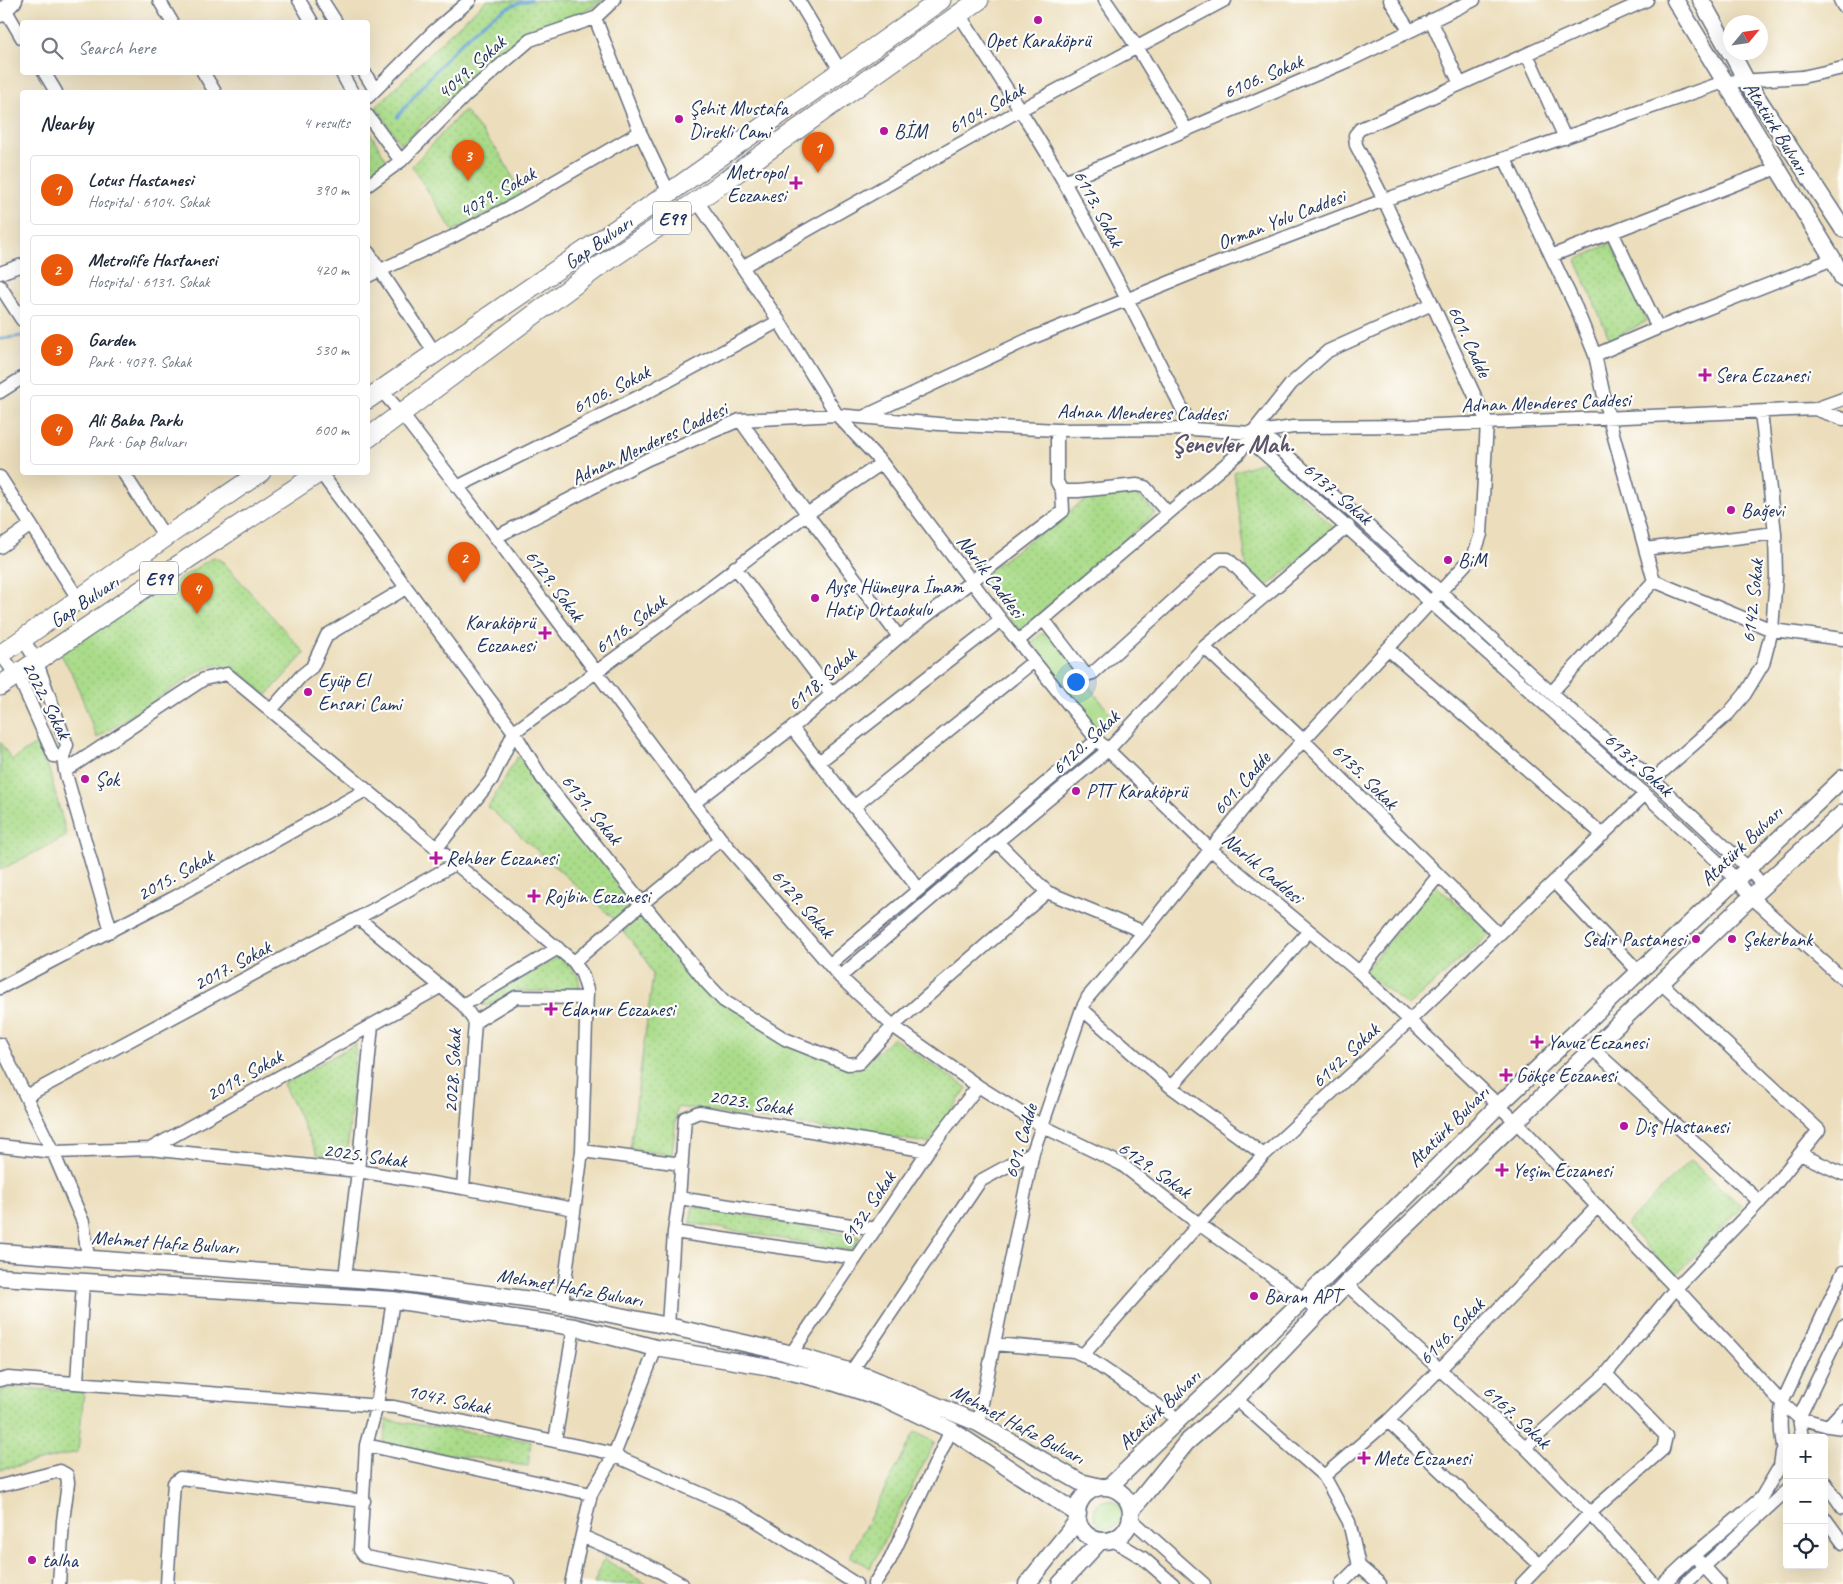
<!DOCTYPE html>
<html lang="en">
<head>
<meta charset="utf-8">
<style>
  :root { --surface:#fff; --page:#f2f2f3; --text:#1f2937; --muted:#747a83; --line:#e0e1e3; --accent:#ea580c }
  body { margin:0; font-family:Caveat,sans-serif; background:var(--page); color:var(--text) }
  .controls { position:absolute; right:15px; bottom:15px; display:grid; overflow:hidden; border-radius:5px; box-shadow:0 5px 20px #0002 }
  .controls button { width:45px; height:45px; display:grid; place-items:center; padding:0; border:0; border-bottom:1px solid var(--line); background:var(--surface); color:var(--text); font:25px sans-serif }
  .compass { position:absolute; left:1723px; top:15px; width:45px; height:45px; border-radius:50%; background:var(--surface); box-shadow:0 5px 20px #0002; rotate:61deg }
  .you { position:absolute; left:1075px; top:681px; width:18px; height:18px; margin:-12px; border:4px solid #fff; border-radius:50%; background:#1a73e8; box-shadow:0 0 0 8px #1a73e833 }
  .badge { display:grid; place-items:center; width:32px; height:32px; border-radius:50%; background:var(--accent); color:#fff; font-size:16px; font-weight:700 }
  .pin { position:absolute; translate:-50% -41px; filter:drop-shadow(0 1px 2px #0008) }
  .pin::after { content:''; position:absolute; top:26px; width:18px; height:15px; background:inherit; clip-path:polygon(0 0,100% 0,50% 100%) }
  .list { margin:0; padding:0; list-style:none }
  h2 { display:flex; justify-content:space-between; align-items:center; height:65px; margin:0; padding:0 20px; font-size:21px }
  h2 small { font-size:16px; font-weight:400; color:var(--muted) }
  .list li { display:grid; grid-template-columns:32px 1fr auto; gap:15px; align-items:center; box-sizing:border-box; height:70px; margin:0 10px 10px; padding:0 10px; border:1px solid var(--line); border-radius:5px }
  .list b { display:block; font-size:19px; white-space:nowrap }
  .list p { margin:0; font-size:16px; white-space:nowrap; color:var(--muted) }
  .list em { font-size:16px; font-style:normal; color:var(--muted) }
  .icon { flex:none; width:28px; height:28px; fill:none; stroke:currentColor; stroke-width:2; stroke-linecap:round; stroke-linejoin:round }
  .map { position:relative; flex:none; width:1843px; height:1584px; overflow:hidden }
  .search { position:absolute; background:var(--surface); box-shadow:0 5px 20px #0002; left:20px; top:20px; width:350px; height:55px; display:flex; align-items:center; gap:12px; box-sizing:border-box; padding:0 18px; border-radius:5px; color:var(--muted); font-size:19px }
  .panel { position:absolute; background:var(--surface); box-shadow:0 5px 20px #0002; left:20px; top:90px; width:350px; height:385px; border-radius:5px }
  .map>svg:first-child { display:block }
</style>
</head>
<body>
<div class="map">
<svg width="1843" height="1584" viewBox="0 0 1843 1584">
  <defs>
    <pattern id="park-dots" width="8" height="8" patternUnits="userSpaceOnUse" patternTransform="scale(1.25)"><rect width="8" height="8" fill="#aadc8a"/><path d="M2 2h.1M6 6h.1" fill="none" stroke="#92bd7a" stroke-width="1.8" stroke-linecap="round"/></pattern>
  </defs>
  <rect width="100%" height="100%" fill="#fdfcf7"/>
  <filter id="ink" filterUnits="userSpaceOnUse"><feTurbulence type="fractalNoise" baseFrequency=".02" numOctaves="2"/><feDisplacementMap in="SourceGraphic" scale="10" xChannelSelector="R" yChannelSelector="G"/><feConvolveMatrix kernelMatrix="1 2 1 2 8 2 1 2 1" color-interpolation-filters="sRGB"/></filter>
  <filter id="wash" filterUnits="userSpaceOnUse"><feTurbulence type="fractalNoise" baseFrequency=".0096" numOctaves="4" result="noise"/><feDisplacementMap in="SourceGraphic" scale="20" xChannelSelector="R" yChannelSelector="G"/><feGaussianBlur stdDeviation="1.12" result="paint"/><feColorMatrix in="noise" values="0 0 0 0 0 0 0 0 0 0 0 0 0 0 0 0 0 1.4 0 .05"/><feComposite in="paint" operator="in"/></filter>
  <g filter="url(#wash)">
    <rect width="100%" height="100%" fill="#ecdebc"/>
    <path fill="#aadc8a" stroke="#628674" d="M1047,633L1054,638L1110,714L1111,720L1099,726L1094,725L1032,642L1041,634Z
      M1094 1514a14 14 0 1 1 28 0a14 14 0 1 1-28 0Z"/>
    <path fill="url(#park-dots)" stroke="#628674" d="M487,0H604L575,17L530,35L492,56L401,145L376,107L449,34Z
      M464,110L500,154L523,196L453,231L412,166Z
      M368,129L387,161L368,176Z
      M1611,243L1647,321L1610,340L1576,260Z
      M1265,461L1336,530L1262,590L1247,571L1234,472Z
      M1136,494L1156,513L1019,631L981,576L1089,497Z
      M214,557L223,562L305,653L266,696L242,674L218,665L203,669L97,738L74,677L60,653Z
      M0,742L12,760L36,744L49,770L67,836L0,870Z
      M518,756L636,902L615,920L488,807Z
      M1434,884L1491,933L1408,1006L1364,972Z
      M644,913L723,1003L859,1069L893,1038L967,1088L929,1143L677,1107L672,1155L630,1149L653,975L646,959L623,931Z
      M560,956L578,976L580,988L573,992L515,991L486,1006L482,1004V1000Z
      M356,1044L347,1158L318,1155L283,1084Z
      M1690,1160L1742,1207L1675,1276L1626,1225Z
      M693,1206L860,1237L852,1251L690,1223Z
      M13,1388L84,1391L78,1452L0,1470V1390Z
      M387,1420L531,1441L528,1466L383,1445Z
      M915,1432L935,1442L870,1568L850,1556Z
      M604,1559L646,1584H594Z"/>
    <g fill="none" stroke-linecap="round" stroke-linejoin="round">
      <path stroke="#61a0d3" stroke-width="3" d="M397,117C429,79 479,8 531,0
        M0,339L22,336"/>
    </g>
  </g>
  <g filter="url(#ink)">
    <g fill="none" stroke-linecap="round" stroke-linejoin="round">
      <defs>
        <path id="minor" d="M159,0L172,22
          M299,0L312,22
          M322,0L336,22
          M798,0L841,72
          M1105,0L1137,47L1186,129
          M1390,0L1409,30
          M1840,0L1843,6
          M5,9L22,38
          M959,14C994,69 1031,125 1064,182C1109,262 1151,345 1192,429
          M595,18L640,132L669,193
          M1431,20L1460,84
          M1527,54L1565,138
          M44,72L56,92
          M203,72L215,92
          M341,72L352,92
          M364,72L375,90
          M368,97L433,32L470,0
          M368,116L401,161
          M1505,159L1576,308L1595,355L1609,419L1654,581
          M1064,182L1350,60L1474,0
          M368,185L401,161L466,95L530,40L595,18L614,0
          M697,201L779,321L837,415L882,463L1001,620L1097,740L1108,750L1210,849L1359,972L1516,1122L1676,1288L1782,1403L1799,1418L1828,1426L1843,1428
          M1612,232L1658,328
          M368,252L435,353
          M1551,256L1777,168
          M742,267L1020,110L1225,0
          M0,273L22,265
          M368,276L452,237L516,204L640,132
          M0,286L22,320
          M1595,355L1658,328L1833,259
          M381,390L401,413L467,499L721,839L840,977L893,1026L978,1086L1042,1126L1121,1164L1199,1224L1304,1299L1317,1312
          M0,392L22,378
          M1815,409L1843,419
          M863,417L1027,340L1200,270L1384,200L1724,82L1802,77L1843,68
          M740,420L807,514L899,637
          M1057,430V482L1062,491H1078L1137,485L1145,487L1168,513
          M123,472L165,537
          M320,472L514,732L542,778L706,982L724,1001L785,1039L848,1064L859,1063L893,1026L1047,892
          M0,477L79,600
          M457,487L648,392L779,321
          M496,537L648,459L740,420L837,415L939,424L1057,430L1192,429L1252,433L1293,427L1413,426L1815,409L1843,399
          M0,547L31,525
          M1645,549L1775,533
          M735,567L832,695
          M1654,581L1772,630L1843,639
          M1044,620L1086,675L1093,673L1219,559H1228L1264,595
          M23,639L36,660L67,745L63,757
          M1018,641L1239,453L1252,433L1291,384L1328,351L1432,304
          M1204,647L1303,740L1498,934
          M1388,649L1603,835
          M1,654L22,684L54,756L63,757L65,771L111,931
          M1551,693L1654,581
          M271,710L301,676L312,667L327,635L406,588
          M792,728L918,888
          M819,762L1001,620
          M65,771L204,679L227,674L574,962L582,974L587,990L582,1151L562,1304
          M1653,780L1728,714L1745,694L1763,664L1772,630L1776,576L1775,533L1761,412
          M694,803L792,728L899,637L1063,511L1062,491
          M855,806L1034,661
          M997,842L1047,892L1144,932
          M436,849L492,779L514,732L660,625L807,514L882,463
          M1554,882L1639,972
          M1763,886L1748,868L1653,780L1560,701L1374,531L1266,437L1252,433L1257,447L1645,794L1736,879L1751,897L1843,979
          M358,918L463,1005L475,1022L463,1188
          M574,962L643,903L721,839
          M830,964L1097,740
          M1359,972L1439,875
          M840,977L997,842L1108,750L1204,647L1348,526
          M0,988L177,896L366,790
          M463,1005L558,948
          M1082,1009L1171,1087L1264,1155
          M475,1022L516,997L586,998
          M0,1044L53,1152L83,1222L88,1257
          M1593,1049L1760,1202
          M1171,1087L1309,931
          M26,1096L358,918L455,864
          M0,1146L53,1152L150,1149L440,987
          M150,1149L358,1171L463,1188L574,1209
          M582,1151L682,1164
          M1800,1154L1843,1174
          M679,1198L876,1229
          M674,1232L856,1258
          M345,1277L358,1171L372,1025
          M1346,1284L1525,1447L1590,1513L1654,1584
          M393,1300L377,1405L366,1445L591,1494
          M668,1326L674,1232L679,1198L685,1118L699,1112L928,1151
          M994,1344L1074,1351L1083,1355L1178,1419
          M791,1354L928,1151L978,1086
          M1083,1355L1199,1224L1264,1155L1409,1021L1645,794
          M851,1372L980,1181L1033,1152
          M0,1380L8,1378L394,1407L606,1452L741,1511L856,1584
          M77,1382L83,1282
          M1236,1399L1324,1476L1349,1522L1359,1566L1341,1584
          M1388,1421L1541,1566
          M978,1423L1033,1152L1082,1009L1088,997L1144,932L1264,783L1474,555L1481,534L1487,422L1384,200L1356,145L1355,135L1360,129L1383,119L1647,0
          M1828,1426L1843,1410
          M1802,1438L1799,1418L1843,1326
          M555,1441L574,1327
          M366,1445L360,1550L365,1557L508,1584
          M1525,1447L1606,1374L1676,1288L1769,1192L1819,1130L1661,983
          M1787,1463C1781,1441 1779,1426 1782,1403L1843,1272
          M1324,1476L1388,1421L1440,1369L1598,1206
          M1824,1481L1843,1508
          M0,1486L60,1471L67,1475L68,1483L63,1521L59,1584
          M1824,1517L1843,1543
          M1131,1519L1204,1584
          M582,1536L646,1564L682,1584
          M1113,1540L1143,1558L1173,1584
          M1699,1561L1720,1584
          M1359,1566L1380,1584
          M167,1584L174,1483L180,1478L364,1501
          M571,1584L591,1494L614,1455L656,1348
          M874,1584L890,1560L951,1430
          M1522,1584L1590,1513L1663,1449L1666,1436L1606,1374
          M1663,1584L1694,1555L1761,1498L1780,1466L1782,1452
          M1685,1584L1787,1490"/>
        <path id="major" d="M1675,0L1833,259L1843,279
          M1701,0L1730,52
          M0,14L14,0
          M1731,52L1747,82L1843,229
          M0,1252L397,1282L562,1304L668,1326L784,1352L868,1377L978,1423L1080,1482L1101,1487
          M0,1277L393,1300L574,1327L656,1348L771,1367L829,1381L888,1400L951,1430L1078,1514
          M1109,1487L1304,1299L1499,1105L1843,778
          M1077 1514a27 27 0 1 1 54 0a27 27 0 1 1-54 0Z
          M1131,1511L1186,1443L1236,1399L1346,1284L1751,897L1843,813
          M1027,1584L1078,1520
          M1060,1584L1100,1541"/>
        <path id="highway" d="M368,399L669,193L941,0
          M368,438L597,268L697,201L979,0
          M0,655L173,532L261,472
          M0,686L189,558L320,472"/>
      </defs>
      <use href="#minor" stroke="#646c7f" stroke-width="15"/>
      <use href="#major" stroke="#646c7f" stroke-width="19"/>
      <use href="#highway" stroke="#646c7f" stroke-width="21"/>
      <use href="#minor" stroke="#fff" stroke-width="12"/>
      <use href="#major" stroke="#fff" stroke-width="16"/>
      <use href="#highway" stroke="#fff" stroke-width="19"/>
    </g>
  </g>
  <g fill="#b5179e" stroke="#fdfcf7" stroke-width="2">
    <circle cx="1038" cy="20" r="5"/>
    <circle cx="679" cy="119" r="5"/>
    <circle cx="884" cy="131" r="5"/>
    <path d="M793.5 175.5h5v5h5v5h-5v5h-5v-5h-5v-5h5z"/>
    <path d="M1702.5 367.5h5v5h5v5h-5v5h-5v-5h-5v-5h5z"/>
    <circle cx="1731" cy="510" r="5"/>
    <circle cx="1448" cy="560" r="5"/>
    <circle cx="815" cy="598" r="5"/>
    <path d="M542.5 625.5h5v5h5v5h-5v5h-5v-5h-5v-5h5z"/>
    <circle cx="308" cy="692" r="5"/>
    <circle cx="85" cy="779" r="5"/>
    <circle cx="1076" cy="791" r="5"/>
    <path d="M433.5 850.5h5v5h5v5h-5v5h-5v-5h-5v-5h5z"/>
    <path d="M531.5 888.5h5v5h5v5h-5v5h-5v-5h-5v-5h5z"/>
    <circle cx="1696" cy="939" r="5"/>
    <circle cx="1732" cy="939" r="5"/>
    <path d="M548.5 1001.5h5v5h5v5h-5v5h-5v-5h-5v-5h5z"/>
    <path d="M1534.5 1034.5h5v5h5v5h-5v5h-5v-5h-5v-5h5z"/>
    <path d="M1503.5 1067.5h5v5h5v5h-5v5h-5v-5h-5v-5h5z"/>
    <circle cx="1624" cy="1126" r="5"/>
    <path d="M1499.5 1162.5h5v5h5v5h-5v5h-5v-5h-5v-5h5z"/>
    <circle cx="1254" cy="1296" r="5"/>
    <path d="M1361.5 1450.5h5v5h5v5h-5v5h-5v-5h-5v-5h5z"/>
    <circle cx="32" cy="1560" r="5"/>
  </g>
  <g text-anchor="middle" stroke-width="4.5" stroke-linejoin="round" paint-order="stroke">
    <g fill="#fdfcf7" stroke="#5f6c8c" stroke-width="1">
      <rect x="653" y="201.5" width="38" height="33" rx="4"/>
      <rect x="140" y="561.5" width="38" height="33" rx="4"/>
    </g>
    <g font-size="19" font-weight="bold" fill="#1b2f5e">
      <text x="672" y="225">E99</text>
      <text x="159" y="585">E99</text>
    </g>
    <g font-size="20" fill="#1b2f5e" stroke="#fdfcf7" text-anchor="start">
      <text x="1038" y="47" text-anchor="middle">Opet Karaköprü</text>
      <text x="689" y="115">Şehit Mustafa<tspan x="689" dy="23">Direkli Cami</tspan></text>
      <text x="894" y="138">BİM</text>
      <text x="786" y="179" text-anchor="end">Metropol<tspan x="786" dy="23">Eczanesi</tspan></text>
      <text x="1715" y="382">Sera Eczanesi</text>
      <text x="1741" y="517">Bağevi</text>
      <text x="1458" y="567">BiM</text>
      <text x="825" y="593">Ayşe Hümeyra İmam<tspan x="825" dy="23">Hatip Ortaokulu</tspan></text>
      <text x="535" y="629" text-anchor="end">Karaköprü<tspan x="535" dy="23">Eczanesi</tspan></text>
      <text x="318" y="687">Eyüp El<tspan x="318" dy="23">Ensari Cami</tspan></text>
      <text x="95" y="786">Şok</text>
      <text x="1086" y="798">PTT Karaköprü</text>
      <text x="446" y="865">Rehber Eczanesi</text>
      <text x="544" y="903">Rojbin Eczanesi</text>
      <text x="1686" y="946" text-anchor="end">Sedir Pastanesi</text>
      <text x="1742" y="946">Şekerbank</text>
      <text x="561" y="1016">Edanur Eczanesi</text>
      <text x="1547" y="1049">Yavuz Eczanesi</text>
      <text x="1516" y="1082">Gökçe Eczanesi</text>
      <text x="1634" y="1133">Diş Hastanesi</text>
      <text x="1512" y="1177">Yeşim Eczanesi</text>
      <text x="1264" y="1303">Baran APT</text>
      <text x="1374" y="1465">Mete Eczanesi</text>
      <text x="42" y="1567">talha</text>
    </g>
    <g font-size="20" fill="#1b2f5e" stroke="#fdfcf7">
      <text transform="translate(471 67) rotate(-42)" y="7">4049. Sokak</text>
      <text transform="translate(1263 76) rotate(-23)" y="7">6106. Sokak</text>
      <text transform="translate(986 108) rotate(-29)" y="7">6104. Sokak</text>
      <text transform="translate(1777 128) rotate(58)" y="7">Atatürk Bulvarı</text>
      <text transform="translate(497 192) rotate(-29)" y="7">4079. Sokak</text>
      <text transform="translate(1099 208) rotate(62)" y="7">6113. Sokak</text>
      <text transform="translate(1281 219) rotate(-21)" y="7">Orman Yolu Caddesi</text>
      <text transform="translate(598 242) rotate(-35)" y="7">Gap Bulvarı</text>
      <text transform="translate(1470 341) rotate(65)" y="7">601. Cadde</text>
      <text transform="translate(611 389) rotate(-27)" y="7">6106. Sokak</text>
      <text transform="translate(1546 402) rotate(-2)" y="7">Adnan Menderes Caddesi</text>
      <text transform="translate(1142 412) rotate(1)" y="7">Adnan Menderes Caddesi</text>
      <text transform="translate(649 443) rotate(-25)" y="7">Adnan Menderes Caddesi</text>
      <text transform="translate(1338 493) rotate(41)" y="7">6137. Sokak</text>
      <text transform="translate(991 576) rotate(53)" y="7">Narlık Caddesi</text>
      <text transform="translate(555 585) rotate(53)" y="7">6129. Sokak</text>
      <text transform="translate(84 601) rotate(-34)" y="7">Gap Bulvarı</text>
      <text transform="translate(1752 601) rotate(-84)" y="7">6142. Sokak</text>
      <text transform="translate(630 624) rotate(-37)" y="7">6116. Sokak</text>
      <text transform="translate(821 679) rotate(-41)" y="7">6118. Sokak</text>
      <text transform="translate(47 700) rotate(63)" y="7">2022. Sokak</text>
      <text transform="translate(1085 742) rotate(-43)" y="7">6120. Sokak</text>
      <text transform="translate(1639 764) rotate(42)" y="7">6137. Sokak</text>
      <text transform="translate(1365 776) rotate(45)" y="7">6135. Sokak</text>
      <text transform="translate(1241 783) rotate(-49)" y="7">601. Cadde</text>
      <text transform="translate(592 809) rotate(51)" y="7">6131. Sokak</text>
      <text transform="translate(1741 845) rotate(-44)" y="7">Atatürk Bulvarı</text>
      <text transform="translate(1263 868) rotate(40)" y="7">Narlık Caddesi</text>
      <text transform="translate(175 875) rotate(-29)" y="7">2015. Sokak</text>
      <text transform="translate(803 903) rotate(49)" y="7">6129. Sokak</text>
      <text transform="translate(232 965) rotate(-28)" y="7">2017. Sokak</text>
      <text transform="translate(1345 1055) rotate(-43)" y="7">6142. Sokak</text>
      <text transform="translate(452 1071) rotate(-87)" y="7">2028. Sokak</text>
      <text transform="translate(244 1075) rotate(-29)" y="7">2019. Sokak</text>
      <text transform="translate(751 1102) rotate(9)" y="7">2023. Sokak</text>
      <text transform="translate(1448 1126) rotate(-45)" y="7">Atatürk Bulvarı</text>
      <text transform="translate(1020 1141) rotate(-74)" y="7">601. Cadde</text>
      <text transform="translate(365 1155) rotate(8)" y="7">2025. Sokak</text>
      <text transform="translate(1155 1169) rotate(35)" y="7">6129. Sokak</text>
      <text transform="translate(867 1208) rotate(-56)" y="7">6132. Sokak</text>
      <text transform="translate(165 1242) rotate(4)" y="7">Mehmet Hafız Bulvarı</text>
      <text transform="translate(570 1287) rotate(10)" y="7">Mehmet Hafız Bulvarı</text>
      <text transform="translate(1451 1331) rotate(-46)" y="7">6146. Sokak</text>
      <text transform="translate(449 1399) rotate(12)" y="7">1047. Sokak</text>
      <text transform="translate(1159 1409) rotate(-44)" y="7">Atatürk Bulvarı</text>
      <text transform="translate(1517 1416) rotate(43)" y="7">6167. Sokak</text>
      <text transform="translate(1018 1424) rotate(28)" y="7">Mehmet Hafız Bulvarı</text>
    </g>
    <g font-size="25" font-weight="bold" fill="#5b556c" stroke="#fdfcf7">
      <text x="1233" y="452">Şenevler Mah.</text>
    </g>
  </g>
</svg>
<div class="controls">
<button>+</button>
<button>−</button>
<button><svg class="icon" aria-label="locate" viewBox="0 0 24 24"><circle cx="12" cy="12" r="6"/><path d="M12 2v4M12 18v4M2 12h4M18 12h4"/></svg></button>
</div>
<svg class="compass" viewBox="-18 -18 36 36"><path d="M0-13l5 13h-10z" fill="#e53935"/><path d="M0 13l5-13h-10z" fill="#747a83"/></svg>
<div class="you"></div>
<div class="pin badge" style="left:818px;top:173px">1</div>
<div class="pin badge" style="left:464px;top:583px">2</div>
<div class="pin badge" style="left:468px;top:181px">3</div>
<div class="pin badge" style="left:197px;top:614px">4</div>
<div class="search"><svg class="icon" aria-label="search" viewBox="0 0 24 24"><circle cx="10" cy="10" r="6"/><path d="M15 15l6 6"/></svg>Search here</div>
<section class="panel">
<h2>Nearby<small>4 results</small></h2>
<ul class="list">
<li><span class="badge">1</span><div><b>Lotus Hastanesi</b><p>Hospital · 6104. Sokak</p></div><em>390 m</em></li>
<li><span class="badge">2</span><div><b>Metrolife Hastanesi</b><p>Hospital · 6131. Sokak</p></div><em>420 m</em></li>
<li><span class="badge">3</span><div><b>Garden</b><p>Park · 4079. Sokak</p></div><em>530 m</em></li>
<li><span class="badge">4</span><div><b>Ali Baba Parkı</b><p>Park · Gap Bulvarı</p></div><em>600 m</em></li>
</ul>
</section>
</div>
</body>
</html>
